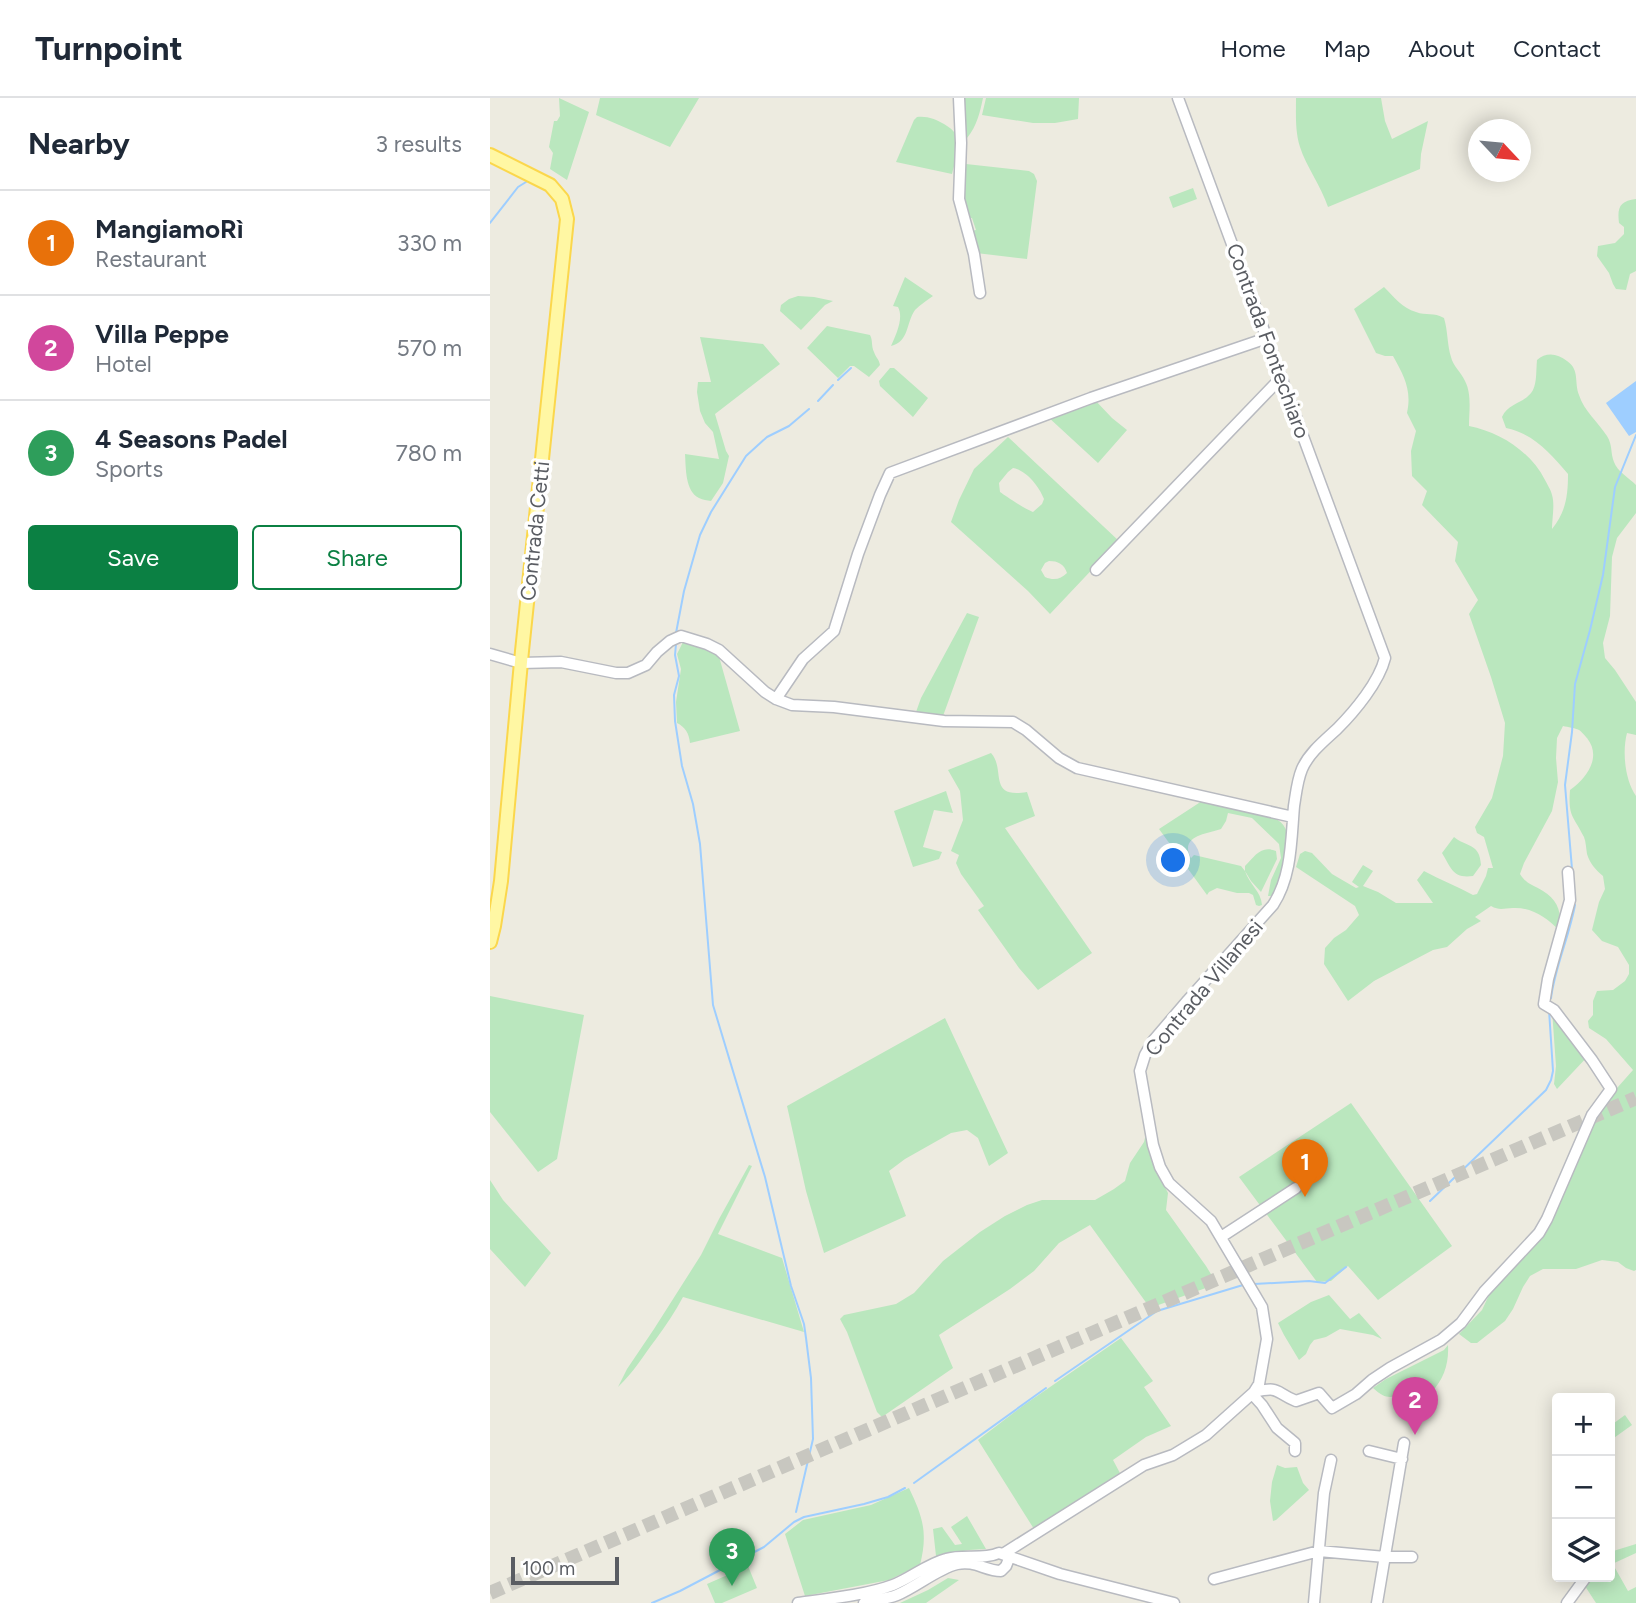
<!DOCTYPE html>
<html lang="en">
<head>
<meta charset="utf-8">
<style>
  :root { --surface:#fff; --page:#f6f6f7; --text:#1f2937; --muted:#747a83; --line:#e0e1e3; --accent:#0b8043 }
  body { margin:0; font-family:Figtree,sans-serif; background:var(--page); color:var(--text) }
  .controls { position:absolute; right:21px; bottom:21px; display:grid; overflow:hidden; border-radius:7px; box-shadow:0 4px 18px #0003 }
  .controls button { width:63px; height:63px; display:grid; place-items:center; padding:0; border:0; border-bottom:2px solid var(--line); background:var(--surface); color:var(--text); font:35px sans-serif }
  .compass { position:absolute; left:978px; top:21px; width:63px; height:63px; border-radius:50%; background:var(--surface); box-shadow:0 4px 18px #0003; rotate:116deg }
  .scale { position:absolute; left:21px; bottom:18px; width:108px; box-sizing:border-box; padding-left:7px; border:4px solid #595c62; border-top:0; font-size:19px; line-height:24px; white-space:nowrap; color:#595c62; -webkit-text-stroke:5px #fff; paint-order:stroke }
  .you { position:absolute; left:684px; top:763px; width:24px; height:24px; margin:-18px; border:5px solid #fff; border-radius:50%; background:#1a73e8; box-shadow:0 0 0 10px #1a73e833 }
  .badge { display:grid; place-items:center; width:46px; height:46px; border-radius:50%; background:var(--accent); color:#fff; font-size:23px; font-weight:700 }
  .pin { position:absolute; translate:-50% -58px; filter:drop-shadow(0 2px 4px #0008) }
  .pin::after { content:''; position:absolute; top:37px; width:24px; height:21px; background:inherit; clip-path:polygon(0 0,100% 0,50% 100%) }
  .list { margin:0; padding:0; list-style:none }
  h2 { display:flex; justify-content:space-between; align-items:center; height:91px; margin:0; padding:0 28px; font-size:30px }
  h2 small { font-size:23px; font-weight:400; color:var(--muted) }
  .list li { display:grid; grid-template-columns:46px 1fr auto; gap:21px; align-items:center; box-sizing:border-box; height:105px; padding:0 28px; border-top:2px solid var(--line) }
  .list b { display:block; font-size:26px; white-space:nowrap }
  .list p { margin:0; font-size:23px; white-space:nowrap; color:var(--muted) }
  .list em { font-size:23px; font-style:normal; color:var(--muted) }
  .actions { display:flex; gap:14px; padding:21px 28px }
  .actions a { flex:1; padding:16px 0; border:2px solid var(--accent); border-radius:7px; text-align:center; font-size:24px; color:var(--accent) }
  .actions .main { background:var(--accent); color:#fff }
  .icon { flex:none; width:38px; height:38px; fill:none; stroke:currentColor; stroke-width:2; stroke-linecap:round; stroke-linejoin:round }
  .map { position:relative; flex:none; width:1146px; height:1505px; overflow:hidden }
  header { display:flex; align-items:center; gap:42px; box-sizing:border-box; height:98px; padding:0 35px; background:var(--surface); border-bottom:2px solid var(--line) }
  header strong { font-size:33px }
  nav { display:flex; gap:38px; margin-inline-start:auto; font-size:24px }
  main { display:flex }
  aside { flex:1; background:var(--surface) }
  .map>svg:first-child { display:block }
</style>
</head>
<body>
<header>
<strong>Turnpoint</strong>
<nav><a>Home</a><a>Map</a><a>About</a><a>Contact</a></nav>
</header>
<main>
<aside>
<h2>Nearby<small>3 results</small></h2>
<ul class="list">
<li><span class="badge" style="background:#e8710a">1</span><div><b>MangiamoRì</b><p>Restaurant</p></div><em>330 m</em></li>
<li><span class="badge" style="background:#d1479c">2</span><div><b>Villa Peppe</b><p>Hotel</p></div><em>570 m</em></li>
<li><span class="badge" style="background:#2e9e5b">3</span><div><b>4 Seasons Padel</b><p>Sports</p></div><em>780 m</em></li>
</ul>
<div class="actions"><a class="main">Save</a><a>Share</a></div>
</aside>
<div class="map">
<svg width="1146" height="1505" viewBox="0 0 1146 1505">
  <rect width="100%" height="100%" fill="#edebe0"/>
  <path fill="#bae7be" fill-rule="evenodd" d="M69,0L99,14L77,82L60,71L63,55L59,49L64,23H67L70,18Z
    M110,0H209L180,49L106,17Z
    M472,0H493C490,14 487,28 477,40L473,36Z
    M496,0H589L588,21L565,25H543L492,17Z
    M806,0H891L895,23L902,41L938,23L931,56L930,71L838,109C831,88 816,68 810,49C805,33 806,16 806,0Z
    M427,19C438,18 445,21 454,26C477,39 467,55 462,76L406,64L424,22Z
    M476,66L539,73L544,76L547,83L537,161L486,155L481,133L486,132L482,120L478,121L473,103L472,68Z
    M703,90L707,101L683,110L679,99Z
    M1146,101V173L1140,176L1136,192L1126,191L1123,186L1119,175L1107,158L1108,148L1125,145L1134,136V129L1129,125C1127,109 1130,103 1146,101Z
    M415,179L443,198C437,202 430,207 425,212C416,225 419,244 401,248C406,237 414,220 408,209L403,208Z
    M894,189C904,199 912,210 926,214C936,218 944,214 954,220C958,233 957,246 961,259C963,268 971,274 975,283C982,296 979,314 979,328C1010,334 1041,354 1055,382C1057,386 1061,392 1062,397C1065,407 1062,420 1062,431C1076,414 1078,397 1078,376C1060,355 1044,336 1016,330L1012,319C1019,304 1035,306 1043,292C1047,284 1046,272 1047,262C1056,254 1067,255 1077,263C1090,272 1084,284 1089,297C1094,313 1108,324 1117,338C1123,348 1120,354 1124,364C1127,373 1139,380 1146,387V415L1127,440L1122,459L1120,518L1113,545L1115,560L1125,572L1146,604V637L1137,635C1132,654 1135,682 1146,698V1172L1144,1173L1136,1170L1128,1164L1112,1162L1086,1171H1053L1040,1178L1033,1189L1023,1211L1015,1223L987,1245H981L969,1236L992,1212L999,1197L1050,1140L1090,1057L1099,1030L1112,1007L1143,972L1116,941L1099,930L1098,923L1103,917V903L1107,893L1123,892L1135,883L1139,876V867L1128,849L1112,843L1102,832L1109,804L1115,791L1113,778C1106,772 1100,766 1097,756C1096,750 1096,744 1094,739C1083,717 1078,719 1080,692C1097,680 1112,659 1097,640C1096,639 1091,633 1089,632C1085,630 1078,629 1073,628L1067,640L1066,660L1068,684L1062,713L1034,765L1030,776C1036,786 1043,787 1053,793C1068,802 1072,815 1070,833C1057,820 1042,809 1023,810C1014,810 1010,813 1001,808L985,819L991,823L977,831L957,849L943,852L884,883L858,903L834,866L835,850L844,840L856,832L869,817L865,808L806,769L810,756L815,753L822,755L842,776L866,790L869,789L862,784L873,767L883,773L873,788L888,794L906,805H943L927,782L934,773C950,782 967,788 983,797L987,796L996,778L998,770H1003L994,739L987,735L985,729L1002,700L1013,658L1015,625L1001,579L979,516L988,502L965,463L968,444L932,407L937,393L922,378L921,353L926,333L917,315C922,292 914,278 903,258H895L886,255L864,211Z
    M308,198L324,199L343,203L335,207L311,232L290,213L291,207L299,201Z
    M337,228L380,237C383,242 381,248 384,254C386,260 389,261 390,267L379,279L364,268H360L348,280L317,250Z
    M210,239L273,246L290,266L225,316L236,353L239,358L233,385L221,403C217,402 213,402 209,400C195,393 196,370 195,356L229,361L223,334L215,325L210,313L207,294L208,284H221Z
    M400,270H404L438,300L423,319L390,288L389,283Z
    M604,301L622,320L637,332L608,365L557,318Z
    M518,339L629,443L560,516L538,493L461,424L469,402L484,371ZM523,370C536,372 549,388 554,401L552,406L543,414C535,411 517,399 510,394L509,385L518,374ZM559,463C568,463 574,466 577,475C571,481 564,483 555,479L551,472L555,465Z
    M477,515L489,519L453,618L426,614L431,600Z
    M199,542L228,555L250,633L200,645C199,635 195,629 187,625L186,604L191,571L187,556L193,544Z
    M501,655C516,671 497,701 537,694L545,718L515,730L602,855L548,892L529,870L488,812L494,808L471,776L466,765L469,757L461,753L473,722L470,693L458,672Z
    M456,693L463,715L444,712L433,749L452,754L449,761L423,769L404,713Z
    M712,703L784,720C812,732 792,777 784,798H778L781,782L791,760L789,746L762,720L738,715L736,723L731,731C716,736 689,738 701,760L704,757L751,768L755,773V768C765,758 771,747 786,753L787,761L771,794L761,783L755,773C759,786 771,793 772,807L769,808L766,807L763,797L759,795H747L727,790L719,794L717,797L669,731Z
    M964,739C976,749 990,745 991,767L983,778C963,781 961,770 952,755Z
    M0,898L94,917L67,1061L48,1074L0,1014Z
    M1062,912L1099,957L1067,991L1064,986L1066,968Z
    M455,920L518,1055L499,1068L488,1040L477,1032L461,1035L415,1061L399,1073L416,1118L334,1155L316,1093L297,1008Z
    M861,1005L962,1148L888,1202L858,1168L841,1183L827,1184L749,1079Z
    M658,1028L659,1054L662,1064L678,1095L676,1112L716,1168L727,1186L660,1210L600,1127L569,1145L544,1173L520,1191L449,1237L463,1270L392,1319L387,1314L357,1234L350,1221L354,1217L406,1206L424,1195L453,1163L490,1134L515,1118L537,1107L552,1102H605L624,1091L635,1083L640,1065L654,1044Z
    M259,1067L262,1068L228,1136L292,1160L314,1234L193,1199C185,1214 176,1227 166,1241C153,1258 144,1274 128,1289L137,1271L164,1231L211,1157L229,1121Z
    M0,1082L13,1102L61,1155L35,1189L0,1151Z
    M839,1197L860,1221L869,1215L892,1241L883,1237L850,1231L836,1239L824,1242L820,1247L816,1256L809,1262L794,1237L788,1225L821,1204Z
    M631,1240L663,1283L654,1289L681,1328L656,1339L623,1362L631,1377L544,1431L488,1342L534,1307Z
    M958,1247C959,1266 954,1281 941,1295C935,1295 929,1294 923,1294C904,1296 900,1306 883,1290L896,1281L954,1252Z
    M1135,1317L1142,1327L1121,1342L1120,1328Z
    M787,1367L795,1370L807,1369L813,1385L819,1392L786,1422L783,1423L780,1403L782,1384Z
    M419,1390C433,1419 438,1435 430,1467L399,1482L315,1498L295,1436L313,1422L381,1407Z
    M477,1418L496,1451L479,1452L446,1458L443,1431L452,1429L465,1447L472,1446L461,1429Z
    M1146,1446V1455L1120,1467V1454Z
    M258,1468L267,1490L232,1505H225L217,1486Z
    M1125,1470L1138,1493L1146,1489V1505H1106L1093,1485L1109,1479H1120V1473Z
    M458,1480L469,1482L436,1505H410L438,1492Z"/>
  <path fill="#9eceff" d="M1146,283V334L1139,338L1116,305Z"/>
  <g fill="none" stroke-linecap="round" stroke-linejoin="round">
    <path stroke="#9eceff" stroke-width="2" d="M0,125L28,89L36,84
      M348,282L361,270
      M328,303L343,287
      M186,535L194,493L210,437L221,414L256,358L277,339L299,328L319,311
      M186,546L185,557L189,578L184,597L185,623L192,668L203,706L210,746L223,907L275,1079L301,1188L314,1226L316,1240L321,1280L323,1341L306,1414
      M1082,771L1075,687L1082,634L1085,586L1100,532L1113,477L1125,389L1146,337
      M1061,900C1065,869 1079,839 1085,807
      M940,1103L1056,992L1061,982L1063,973L1059,912
      M764,1186L819,1183L835,1185L856,1169
      M565,1283L667,1213L753,1187
      M424,1385L556,1290
      M162,1505L190,1493L274,1449L304,1424L314,1419L374,1406L398,1399L415,1390"/>
    <path stroke="#c8c7c0" stroke-width="14" stroke-dasharray="14 7" stroke-linecap="butt" d="M0,1495L1146,1000"/>
    <defs>
      <path id="minor" d="M469,0L471,45L469,101L484,156L490,195
        M606,472L785,286L793,283
        M0,556L31,565L71,564L126,575H138L156,567L167,554L180,543L191,538L217,546L229,552L275,594L286,601L302,607L344,609L454,623L523,624L536,632L569,660L587,670L803,719
        M286,601L313,561L344,533L368,456L390,397L400,375L601,300L777,240
        M731,1139L806,1090
        M764,1294C791,1288 784,1294 806,1303L829,1295L842,1310L866,1296L882,1282L900,1270L951,1242L971,1225L994,1194L1049,1135L1057,1121L1102,1017L1121,991L1102,962L1064,912L1054,906L1058,881L1080,802L1078,774
        M762,1296L772,1307L787,1330L805,1345V1353
        M879,1353L912,1361
        M513,1456L654,1367L683,1357L716,1337L764,1294L769,1286L777,1241L772,1209L721,1123L679,1085L670,1069L663,1047L650,973L655,957L663,943L698,902L783,807C802,778 801,742 804,708C806,696 807,683 812,671C819,655 834,643 847,631C865,613 889,584 895,560L688,0
        M724,1481L829,1453L895,1459H922
        M308,1505C337,1501 376,1497 403,1487C421,1480 437,1466 456,1461C473,1456 493,1462 509,1455L570,1476L684,1505
        M374,1505C385,1502 397,1501 407,1497C426,1489 449,1470 467,1466C485,1462 495,1473 511,1473L516,1468L520,1458
        M824,1505L834,1395L841,1362
        M887,1505L914,1345
        M1077,1505L1096,1479"/>
      <path id="major" d="M0,57L60,87L72,101L77,121L32,553L11,783L4,828L0,844"/>
    </defs>
    <use href="#minor" stroke="#b8bac0" stroke-width="13"/>
    <use href="#major" stroke="#fbd74c" stroke-width="16"/>
    <use href="#minor" stroke="#fff" stroke-width="10"/>
    <use href="#major" stroke="#fff7a3" stroke-width="12"/>
  </g>
  <g text-anchor="middle" stroke-width="7" stroke-linejoin="round" paint-order="stroke">
    <g font-size="21" fill="#595c62" stroke="#fff">
      <text transform="translate(778 243) rotate(70)" y="7">Contrada Fontechiaro</text>
      <text transform="translate(45 433) rotate(-84)" y="7">Contrada Cetti</text>
      <text transform="translate(714 890) rotate(-50)" y="7">Contrada Villanesi</text>
    </g>
  </g>
</svg>
<div class="controls">
<button>+</button>
<button>−</button>
<button><svg class="icon" aria-label="layers" viewBox="0 0 24 24"><path d="M12 4l9 5-9 5-9-5zM3 14l9 5 9-5"/></svg></button>
</div>
<svg class="compass" viewBox="-18 -18 36 36"><path d="M0-13l5 13h-10z" fill="#e53935"/><path d="M0 13l5-13h-10z" fill="#747a83"/></svg>
<div class="scale">100 m</div>
<div class="you"></div>
<div class="pin badge" style="left:815px;top:1099px;background:#e8710a">1</div>
<div class="pin badge" style="left:925px;top:1337px;background:#d1479c">2</div>
<div class="pin badge" style="left:242px;top:1488px;background:#2e9e5b">3</div>
</div>
</main>
</body>
</html>
